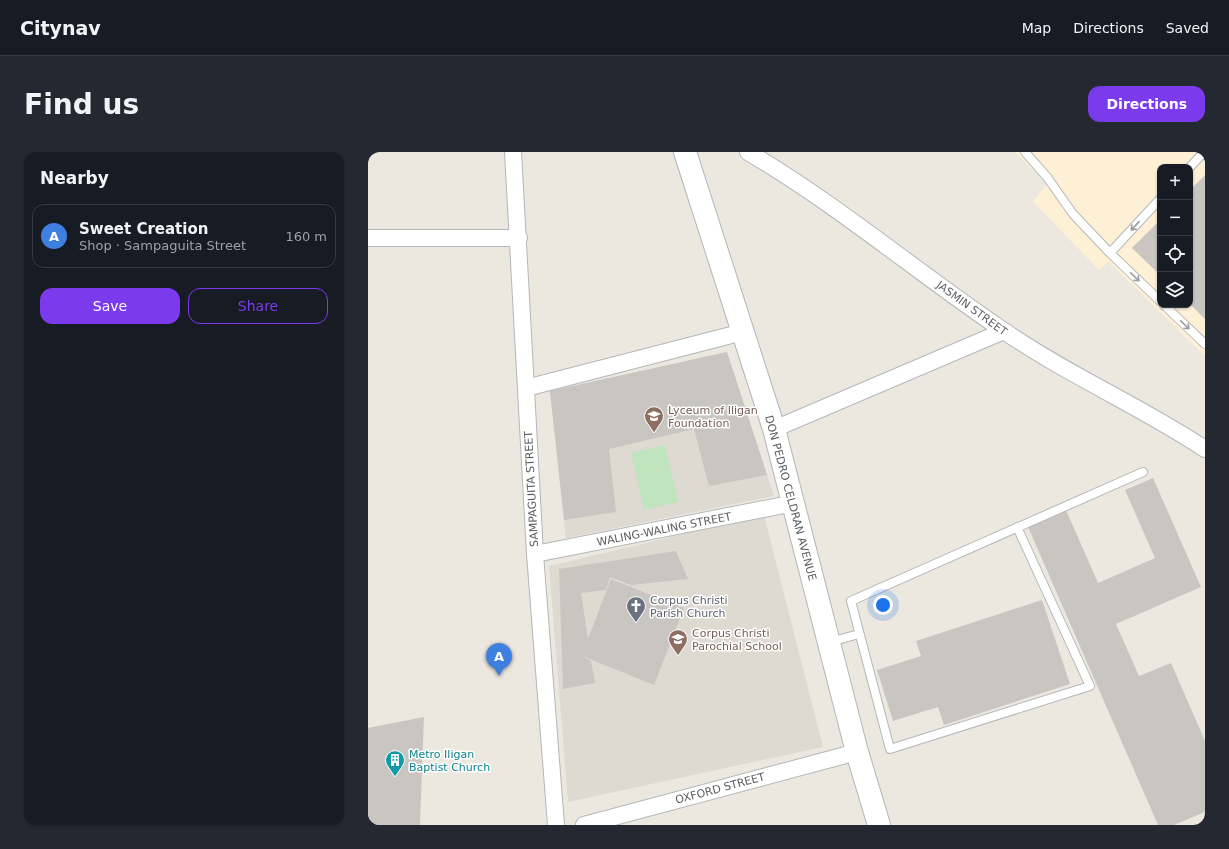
<!DOCTYPE html>
<html lang="en">
<head>
<meta charset="utf-8">
<style>
  :root { --surface:#171b24; --page:#242831; --text:#f1f3f6; --muted:#9ea1a6; --line:#363941; --accent:#7c3aed }
  body { margin:0; font-family:"DejaVu Sans",sans-serif; background:var(--page); color:var(--text) }
  .controls { position:absolute; right:12px; top:12px; display:grid; overflow:hidden; border-radius:8px; box-shadow:0 1px 3px #0004 }
  .controls button { width:36px; height:36px; display:grid; place-items:center; padding:0; border:0; border-bottom:1px solid var(--line); background:var(--surface); color:var(--text); font:20px sans-serif }
  .you { position:absolute; left:515px; top:453px; width:14px; height:14px; margin:-10px; border:3px solid #fff; border-radius:50%; background:#1a73e8; box-shadow:0 0 0 6px #1a73e833 }
  .badge { display:grid; place-items:center; width:26px; height:26px; border-radius:50%; background:var(--accent); color:#fff; font-size:13px; font-weight:700 }
  .pin { position:absolute; translate:-50% -33px; filter:drop-shadow(0 1px 2px #0008) }
  .pin::after { content:''; position:absolute; top:21px; width:14px; height:12px; background:inherit; clip-path:polygon(0 0,100% 0,50% 100%) }
  .list { margin:0; padding:0; list-style:none }
  h2 { display:flex; justify-content:space-between; align-items:center; height:52px; margin:0; padding:0 16px; font-size:17px }
  h2 small { font-size:13px; font-weight:400; color:var(--muted) }
  .list li { display:grid; grid-template-columns:26px 1fr auto; gap:12px; align-items:center; box-sizing:border-box; height:64px; margin:0 8px 8px; padding:0 8px; border:1px solid var(--line); border-radius:12px }
  .list b { display:block; font-size:15px; white-space:nowrap }
  .list p { margin:0; font-size:13px; white-space:nowrap; color:var(--muted) }
  .list em { font-size:13px; font-style:normal; color:var(--muted) }
  .actions { display:flex; gap:8px; padding:12px 16px }
  .actions a { flex:1; padding:9px 0; border:1px solid var(--accent); border-radius:12px; text-align:center; font-size:14px; color:var(--accent) }
  .actions .main { background:var(--accent); color:#fff }
  .icon { flex:none; width:22px; height:22px; fill:none; stroke:currentColor; stroke-width:2; stroke-linecap:round; stroke-linejoin:round }
  .map { position:relative; flex:none; width:837px; height:673px; overflow:hidden; border-radius:12px }
  header { display:flex; align-items:center; gap:24px; box-sizing:border-box; height:56px; padding:0 20px; background:var(--surface); border-bottom:1px solid var(--line) }
  header strong { font-size:19px }
  nav { display:flex; gap:22px; margin-inline-start:auto; font-size:14px }
  .intro { display:flex; align-items:center; justify-content:space-between; box-sizing:border-box; height:96px; padding:0 24px }
  h1 { margin:0; font-size:28px }
  .button { padding:10px 18px; border-radius:12px; background:var(--accent); color:#fff; font-size:14px; font-weight:700 }
  main { display:flex; gap:24px; padding:0 24px }
  aside { flex:1; background:var(--surface); border-radius:12px; box-shadow:0 1px 3px #0004 }
  .map>svg:first-child { display:block }
</style>
</head>
<body>
<header>
<strong>Citynav</strong>
<nav><a>Map</a><a>Directions</a><a>Saved</a></nav>
</header>
<div class="intro"><h1>Find us</h1><a class="button">Directions</a></div>
<main>
<aside>
<h2>Nearby<small></small></h2>
<ul class="list">
<li><span class="badge" style="background:#3f7fe0">A</span><div><b>Sweet Creation</b><p>Shop · Sampaguita Street</p></div><em>160 m</em></li>
</ul>
<div class="actions"><a class="main">Save</a><a>Share</a></div>
</aside>
<div class="map">
<svg width="837" height="673" viewBox="0 0 837 673">
  <rect width="100%" height="100%" fill="#ece8e0"/>
  <path fill="#fdf0d5" fill-rule="evenodd" d="M647,0H837V204L741,110L731,118L665,50L679,31ZM792,15H822V153H792Z"/>
  <path fill="#dedad1" d="M359,200L406,344L198,386L182,239Z
    M396,363L455,595L200,650L181,414Z"/>
  <path fill="#c0e4bd" d="M297,293L310,350L276,358L263,301Z"/>
  <path fill="#c9c5c0" d="M837,23V167L822,152V38Z
    M792,68V123L764,96Z
    M359,200L399,323L341,334L326,277L241,297L248,360L196,368L182,239Z
    M785,326L833,435L748,472L771,524L803,511L837,589V660L806,673H790L660,375L698,358L730,431L787,406L757,338Z
    M308,399L320,427L263,433L242,425L238,438L213,441L220,487L243,427L316,456L286,533L212,503L223,509L227,531L195,537L191,417Z
    M674,448L702,532L576,573L570,555L525,569L509,518L553,504L548,489Z
    M56,565L52,673H0V576Z"/>
  <g fill="none" stroke-linecap="round" stroke-linejoin="round">
    <defs>
      <path id="service" d="M657,0L679,25L705,62L742,101L792,149
        M822,15L836,0
        M742,101L792,47
        M796,153L837,192
        M649,375L722,534L522,597L483,449L775,320
        M462,490L491,482"/>
      <path id="minor" d="M145,0L167,402L188,673
        M380,0C470,53 550,121 636,179C700,223 772,254 837,297
        M0,86H151
        M158,236L375,180
        M406,277L636,179
        M167,402L426,351
        M216,673L489,600"/>
      <path id="secondary" d="M317,0L406,277L489,600L511,673"/>
    </defs>
    <use href="#service" stroke="#b3b7bb" stroke-width="10"/>
    <use href="#minor" stroke="#b3b7bb" stroke-width="18"/>
    <use href="#secondary" stroke="#b2b6bb" stroke-width="24"/>
    <use href="#service" stroke="#fff" stroke-width="8"/>
    <use href="#minor" stroke="#fff" stroke-width="16"/>
    <use href="#secondary" stroke="#fff" stroke-width="22"/>
  </g>
  <defs><path id="oneway-shaft" d="M-6 0H5M1.5-3L5.5 0L1.5 3" fill="none" stroke-width="1.6" stroke-linecap="round" stroke-linejoin="round"/></defs>
  <g stroke="#9b9ea0">
    <use href="#oneway-shaft" transform="translate(767 74) rotate(133)"/>
    <use href="#oneway-shaft" transform="translate(767 125) rotate(44)"/>
    <use href="#oneway-shaft" transform="translate(817 173) rotate(44)"/>
  </g>
  <defs>
    <symbol id="university-pin" viewBox="-11 -11 22 30"><path d="M0 17L-7.5 6A9.5 9.5 0 1 1 7.5 6Z" fill="#8d6e63" stroke="#fff"/><path d="M0-5L7-2L0 1L-7-2ZM-4 1L0 2.5L4 1V4Q0 6-4 4Z" fill="#fff"/></symbol>
    <symbol id="church-pin" viewBox="-11 -11 22 30"><path d="M0 17L-7.5 6A9.5 9.5 0 1 1 7.5 6Z" fill="#6b7280" stroke="#fff"/><path d="M-1.2-6h2.4v3.5h3.3v2.4h-3.3V6h-2.4V-.1h-3.3v-2.4h3.3Z" fill="#fff"/></symbol>
    <symbol id="school-pin" viewBox="-11 -11 22 30"><path d="M0 17L-7.5 6A9.5 9.5 0 1 1 7.5 6Z" fill="#8d6e63" stroke="#fff"/><path d="M0-5L7-2L0 1L-7-2ZM-4 1L0 2.5L4 1V4Q0 6-4 4Z" fill="#fff"/></symbol>
    <symbol id="building-pin" viewBox="-11 -11 22 30"><path d="M0 17L-7.5 6A9.5 9.5 0 1 1 7.5 6Z" fill="#0f9aa8" stroke="#fff"/><path d="M-4-6H4V6H1V3H-1V6H-4ZM-2.5-4.3h1.7v1.8h-1.7ZM.8-4.3h1.7v1.8H.8ZM-2.5-1h1.7V.8h-1.7ZM.8-1h1.7V.8H.8Z" fill="#fff"/></symbol>
  </defs>
  <g fill-rule="evenodd">
    <use href="#university-pin" x="275" y="253" width="22" height="30"/>
    <use href="#church-pin" x="257" y="443" width="22" height="30"/>
    <use href="#school-pin" x="299" y="476" width="22" height="30"/>
    <use href="#building-pin" x="16" y="597" width="22" height="30"/>
  </g>
  <g text-anchor="middle" stroke-width="3" stroke-linejoin="round" paint-order="stroke">
    <g font-size="11" fill="#595d61" stroke="#fff">
      <text transform="translate(604 156) rotate(36)" y="4">JASMIN STREET</text>
      <text transform="translate(163 337) rotate(-93)" y="4">SAMPAGUITA STREET</text>
      <text transform="translate(423 346) rotate(75)" y="4">DON PEDRO CELDRAN AVENUE</text>
      <text transform="translate(296 377) rotate(-11)" y="4">WALING-WALING STREET</text>
      <text transform="translate(352 636) rotate(-15)" y="4">OXFORD STREET</text>
    </g>
    <g font-size="11" fill="#785e54" stroke="#fff" text-anchor="start">
      <text x="300" y="262">Lyceum of Iligan<tspan x="300" dy="13">Foundation</tspan></text>
      <text x="324" y="485">Corpus Christi<tspan x="324" dy="13">Parochial School</tspan></text>
    </g>
    <g font-size="11" fill="#5b616d" stroke="#fff" text-anchor="start">
      <text x="282" y="452">Corpus Christi<tspan x="282" dy="13">Parish Church</tspan></text>
    </g>
    <g font-size="11" fill="#0d838f" stroke="#fff" text-anchor="start">
      <text x="41" y="606">Metro Iligan<tspan x="41" dy="13">Baptist Church</tspan></text>
    </g>
  </g>
</svg>
<div class="controls">
<button>+</button>
<button>−</button>
<button><svg class="icon" aria-label="locate" viewBox="0 0 24 24"><circle cx="12" cy="12" r="6"/><path d="M12 2v4M12 18v4M2 12h4M18 12h4"/></svg></button>
<button><svg class="icon" aria-label="layers" viewBox="0 0 24 24"><path d="M12 4l9 5-9 5-9-5zM3 14l9 5 9-5"/></svg></button>
</div>
<div class="you"></div>
<div class="pin badge" style="left:131px;top:524px;background:#3f7fe0">A</div>
</div>
</main>
</body>
</html>
